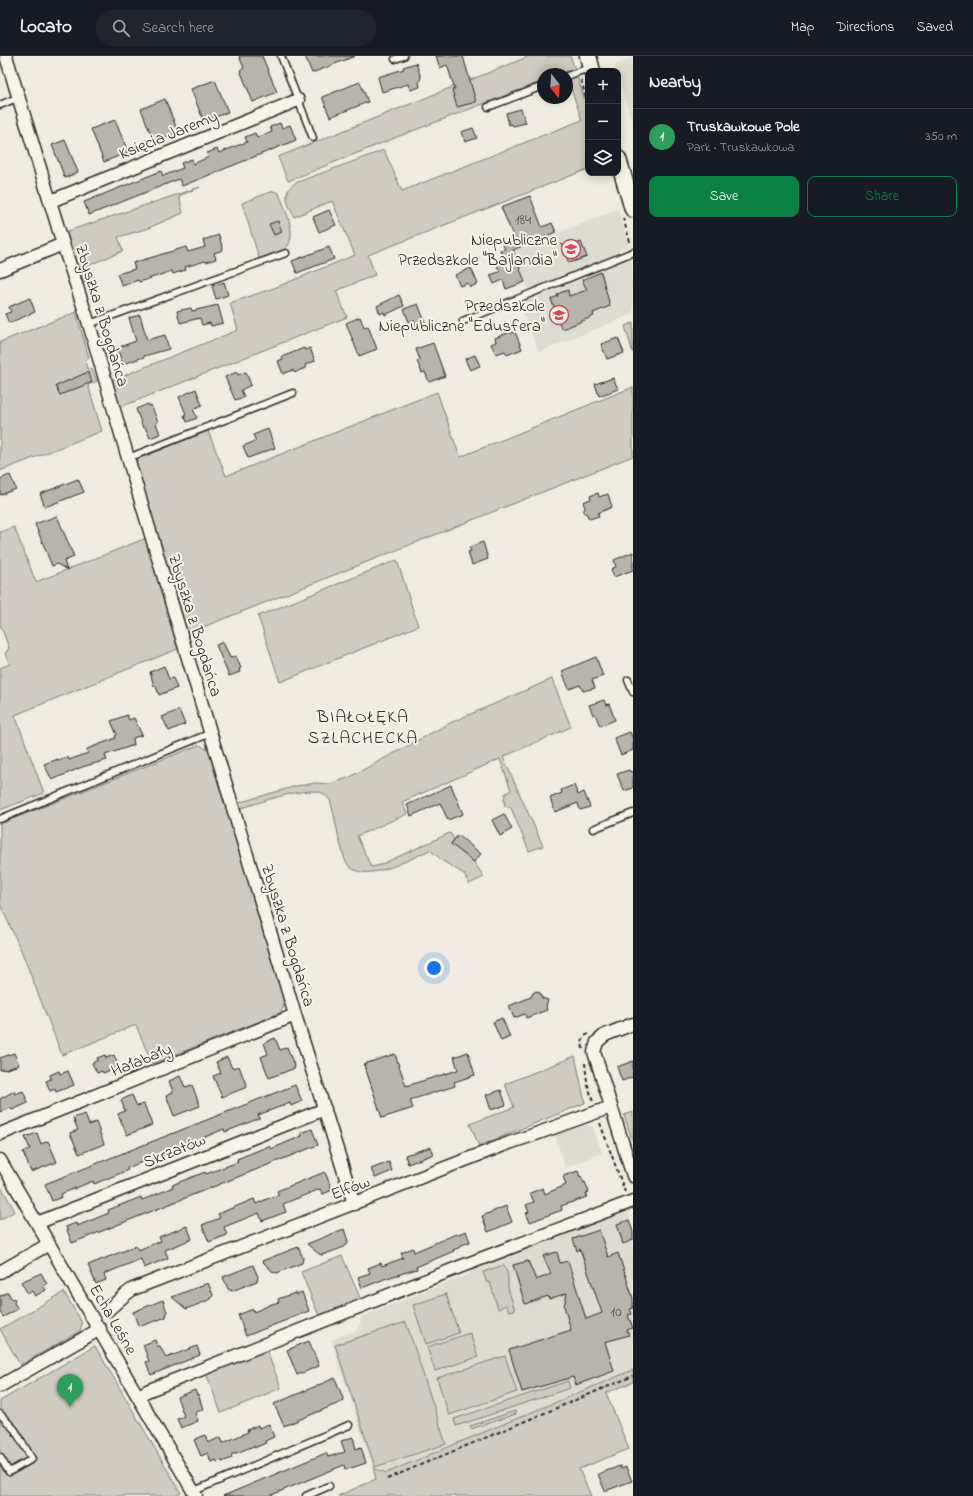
<!DOCTYPE html>
<html lang="en">
<head>
<meta charset="utf-8">
<style>
  :root { --surface:#171b24; --page:#20242c; --text:#f1f3f6; --muted:#9ea1a6; --line:#363941; --accent:#0b8043 }
  body { margin:0; font-family:"Indie Flower",sans-serif; background:var(--page); color:var(--text) }
  .controls { position:absolute; right:12px; top:12px; display:grid; overflow:hidden; border-radius:8px; box-shadow:0 2px 10px #0003 }
  .controls button { width:36px; height:36px; display:grid; place-items:center; padding:0; border:0; border-bottom:1px solid var(--line); background:var(--surface); color:var(--text); font:20px sans-serif }
  .compass { position:absolute; left:537px; top:12px; width:36px; height:36px; border-radius:50%; background:var(--surface); box-shadow:0 2px 10px #0003; rotate:163deg }
  .you { position:absolute; left:434px; top:912px; width:14px; height:14px; margin:-10px; border:3px solid #fff; border-radius:50%; background:#1a73e8; box-shadow:0 0 0 6px #1a73e833 }
  .badge { display:grid; place-items:center; width:26px; height:26px; border-radius:50%; background:var(--accent); color:#fff; font-size:13px; font-weight:700 }
  .pin { position:absolute; translate:-50% -33px; filter:drop-shadow(0 1px 2px #0008) }
  .pin::after { content:''; position:absolute; top:21px; width:14px; height:12px; background:inherit; clip-path:polygon(0 0,100% 0,50% 100%) }
  .list { margin:0; padding:0; list-style:none }
  h2 { display:flex; justify-content:space-between; align-items:center; height:52px; margin:0; padding:0 16px; font-size:17px }
  h2 small { font-size:13px; font-weight:400; color:var(--muted) }
  .list li { display:grid; grid-template-columns:26px 1fr auto; gap:12px; align-items:center; box-sizing:border-box; height:56px; padding:0 16px; border-top:1px solid var(--line) }
  .list b { display:block; font-size:15px; white-space:nowrap }
  .list p { margin:0; font-size:13px; white-space:nowrap; color:var(--muted) }
  .list em { font-size:13px; font-style:normal; color:var(--muted) }
  .actions { display:flex; gap:8px; padding:12px 16px }
  .actions a { flex:1; padding:9px 0; border:1px solid var(--accent); border-radius:8px; text-align:center; font-size:14px; color:var(--accent) }
  .actions .main { background:var(--accent); color:#fff }
  .icon { flex:none; width:22px; height:22px; fill:none; stroke:currentColor; stroke-width:2; stroke-linecap:round; stroke-linejoin:round }
  .map { position:relative; flex:none; width:633px; height:1440px; overflow:hidden }
  header { display:flex; align-items:center; gap:24px; box-sizing:border-box; height:56px; padding:0 20px; background:var(--surface); border-bottom:1px solid var(--line) }
  header strong { font-size:19px }
  nav { display:flex; gap:22px; margin-inline-start:auto; font-size:14px }
  .search { width:280px; height:36px; background:var(--page); display:flex; align-items:center; gap:10px; box-sizing:border-box; padding:0 14px; border-radius:22px; color:var(--muted); font-size:15px }
  main { display:flex }
  aside { flex:1; background:var(--surface) }
  .map>svg:first-child { display:block }
</style>
</head>
<body>
<header>
<strong>Locato</strong>
<div class="search"><svg class="icon" aria-label="search" viewBox="0 0 24 24"><circle cx="10" cy="10" r="6"/><path d="M15 15l6 6"/></svg>Search here</div>
<nav><a>Map</a><a>Directions</a><a>Saved</a></nav>
</header>
<main>
<div class="map">
<svg width="633" height="1440" viewBox="0 0 633 1440">
  <rect width="100%" height="100%" fill="#efebe0"/>
  <filter id="ink" filterUnits="userSpaceOnUse"><feTurbulence type="fractalNoise" baseFrequency=".025" numOctaves="2"/><feDisplacementMap in="SourceGraphic" scale="8" xChannelSelector="R" yChannelSelector="G"/><feConvolveMatrix kernelMatrix="1 2 1 2 8 2 1 2 1" color-interpolation-filters="sRGB"/></filter>
  <g filter="url(#ink)">
    <path fill="#dedbd1" d="M633,1V70L618,19V15H617L615,9Z
      M618,153L629,190L618,195L619,198L529,234L513,195Z
      M632,200L633,258L539,296L518,245Z
      M586,1069L593,1071L602,1097L565,1112L555,1079Z
      M622,1153L628,1156L633,1173V1314L386,1417L373,1412L331,1284L357,1274L363,1260L469,1218L472,1212Z"/>
    <path fill="#cfcbc2" stroke="#7d7b76" d="M530,0H570L575,13L562,18H543V25L397,81L288,125L278,101Z
      M577,20L588,53V113L368,199L375,219L336,235L347,261L118,352L110,325L238,274L230,247L274,232L355,199L332,145L294,161C288,147 281,138 295,127L384,94L402,135L582,64L568,24Z
      M200,131L179,140L183,157L146,173L118,181L123,195L77,214L65,176Z
      M273,135L279,137C284,152 301,183 283,195C276,199 267,202 260,205L242,147Z
      M76,256L89,302L85,305L87,313H92L97,325L88,329L102,375L0,415V286Z
      M633,267V297L625,270Z
      M633,331V400L186,578L135,410L138,403L208,375L226,420L437,336L460,401Z
      M14,471L36,526L149,481L180,592L15,659L44,737L0,754V612L10,608L5,598L9,592L0,568V476Z
      M397,504L418,570L280,626L258,560Z
      M552,623L571,671L503,701L543,790L529,795L511,752L505,750L504,744L505,738L511,734L500,703L402,746L407,758L357,780L371,811L380,809L450,777L454,783L451,788L474,806L484,821L469,828L464,818L443,805L430,794C411,802 361,832 346,806C344,803 344,798 342,794C337,778 335,760 330,744C327,741 323,737 320,736C302,731 258,747 239,753L238,747L296,730L316,727L329,728L348,722L450,667Z
      M199,689L211,695L285,948L280,957L152,1008L136,969L62,999L21,894L0,848V768Z
      M575,1000L585,1047L479,1090L470,1068L514,1051L505,1028Z
      M633,1056V1086L624,1059Z
      M0,1129L15,1155L0,1164Z
      M342,1200L361,1244L319,1260L301,1216Z
      M504,1209L508,1219V1232L515,1254L509,1255L506,1249L498,1253L490,1226L487,1227L483,1216Z
      M64,1236L82,1267L80,1275L20,1309L0,1273Z
      M446,1238L459,1277L426,1288L413,1249Z
      M406,1266L446,1388L375,1411L335,1289Z
      M470,1277L478,1301L435,1315L427,1291Z
      M95,1290L181,1437L175,1440H0V1345Z
      M266,1293L281,1332L221,1357L206,1317Z
      M505,1300L517,1336L449,1359L437,1322Z
      M633,1314V1326L606,1337L629,1393L579,1413L591,1440H338L376,1423L373,1412L386,1417Z
      M568,1325L570,1332L456,1370L454,1363Z
      M515,1355L516,1358L471,1373L470,1370Z"/>
    <path fill="#b8b5ae" stroke="#2b2b2b" d="M239,0H262L277,36L253,46L240,14L244,12Z
      M305,0H355L312,17Z
      M436,0H463L476,46L457,51L452,34L455,33L447,9L440,12Z
      M416,7L421,22L419,26L420,31L410,34L408,28L382,36L378,21L404,13L403,11Z
      M215,24L228,56L204,66L191,33Z
      M360,26L368,46L330,61L322,41Z
      M165,43L178,76L154,86L141,53Z
      M521,53L526,67L513,70L512,68L509,69L506,57Z
      M115,64L128,96L104,106L91,73Z
      M280,67L282,72L290,69L296,84L182,130L179,123L89,159L84,146L161,115L163,120L183,112L181,107L192,103L193,108L209,101L207,97L217,93L219,97L234,91L247,86L245,81L255,77L257,82L264,79L272,76L270,71Z
      M473,72L477,82L465,86L461,76Z
      M65,84L78,116L65,122L52,89Z
      M530,140L542,171L552,167L556,176L513,194L525,226L506,233L503,224L494,228L490,219L500,216L496,207L504,204L500,194L505,193L502,187L514,182L501,151Z
      M329,154L336,169L319,176L313,161Z
      M278,165L282,176L274,179L269,168Z
      M219,179L223,194L214,197L216,203L206,206L205,205L185,211L186,214L179,216L173,218L172,215L139,226L138,224L122,230L117,218L135,213L133,207L186,191L188,196L205,191L203,184Z
      M581,186L587,201L569,207L561,188L569,191Z
      M329,191L334,203L297,217L292,205Z
      M91,211L94,222L83,226L79,214Z
      M471,212L478,228L470,231L468,227L460,230L455,219Z
      M601,216L610,250L593,257L594,260L563,273V272H561L551,243L558,240L557,238L568,234L569,240L587,234L582,224Z
      M224,226L228,239L216,243L212,230Z
      M399,239L404,250L385,259L384,256L380,258L377,250Z
      M30,242L35,256L9,267L5,258L11,256L9,251Z
      M418,248L425,266L416,270L414,264L409,266L404,253Z
      M218,249L223,267L211,270L210,267L202,269L200,262L180,267L177,255L191,252L192,255Z
      M140,259L147,284L165,279L169,293L144,300V301L123,308L117,292L136,285L129,262Z
      M360,261L364,271L368,270L377,293L359,300L346,267Z
      M510,276L511,277L515,276L522,293L507,299L505,295L496,298L491,288L496,286L495,282Z
      M618,282L624,297L607,303L601,288Z
      M433,287L445,320L429,326L425,316L422,317L417,305L420,304L416,293Z
      M304,292L305,294L310,292L315,305L305,309L306,312L300,314L295,317L293,314L283,318L278,305L283,303L282,301Z
      M475,299L480,310L470,314L465,303Z
      M88,316L92,326L60,339L56,330Z
      M237,316L238,319L246,316L251,329L241,334L244,341L235,344L225,321Z
      M613,322L618,333L599,340L595,328Z
      M196,333L202,349L193,353L197,362L187,366L184,359L186,358L179,341Z
      M148,348L149,350L151,349L158,366L156,367L160,378L150,382L145,371L143,372L136,353Z
      M268,373L275,392L248,402L243,390L256,385L253,379Z
      M10,419L16,433L0,439V423Z
      M78,423L84,436L45,451L40,438Z
      M598,437L599,441L608,438L612,451L598,457L599,460L589,463L587,458L583,456L585,452L583,446L591,443L590,440Z
      M57,460L74,501L64,505L67,514L57,508L52,510L35,468Z
      M483,486L488,503L472,509L468,496L471,495L469,491Z
      M633,496V514L614,521L611,513L616,511L614,504Z
      M223,586L230,602L236,600L241,612L239,613L240,616L229,620L216,589Z
      M596,601L603,620L592,624L595,632L583,635L580,629L569,633L562,615Z
      M164,610L169,623L173,622L177,632L159,639L156,630H154L150,616Z
      M604,644L606,649L609,648L615,664L600,670L595,658L593,659L589,649Z
      M179,654L185,668L169,675L162,661Z
      M127,659L129,664L134,662L142,679L133,682L134,689L105,699L107,704L82,711L52,724L44,708L58,703V705L68,701L69,704L88,697L87,693L116,682L115,680L117,679L111,665Z
      M630,676L633,683V694L621,699L614,682Z
      M629,714L630,716L633,715V732L624,735L617,718Z
      M451,729L463,758L448,764L440,747L411,760L407,749Z
      M574,729L578,739L584,736L590,751L580,754L578,747L555,756L550,742L562,737L561,734Z
      M504,758L512,773L500,780L492,764Z
      M458,779L481,798L474,806L451,788Z
      M536,935L540,937L542,942L548,944L546,950L547,954L526,962L525,958L514,962L509,950L531,941L533,937Z
      M502,962L510,981L501,985L493,966Z
      M275,982L280,994L287,991L295,1012L269,1022L261,1001L268,998L264,987Z
      M468,996L475,1019L454,1026L455,1030L410,1044L413,1052L382,1062L364,1008L395,998L406,1030L458,1014L454,1001Z
      M14,997L19,1009L4,1014V1013L0,1014V1002Z
      M105,999L106,1002L114,999L119,1011L103,1017L102,1015L97,1017L92,1007L98,1004L97,1002Z
      M227,1001L232,1012L239,1010L247,1031L222,1041L213,1020L221,1017L216,1006Z
      M633,1005V1021L622,1025L617,1011Z
      M59,1015L60,1018L68,1015L74,1029L56,1036L55,1033L50,1035L46,1025L51,1023L50,1019Z
      M180,1020L185,1031L192,1029L200,1050L174,1060L166,1039L173,1036L169,1025Z
      M295,1029L302,1045L291,1050L290,1047L258,1059L260,1062L225,1076L224,1073L193,1086L194,1088L160,1102L159,1099L127,1112L128,1114L94,1128L93,1125L61,1138L62,1141L52,1145L45,1128Z
      M501,1034L506,1049L491,1054L486,1039Z
      M14,1035L15,1038L23,1035L28,1047L12,1054L11,1052L0,1056V1043Z
      M132,1039L137,1050L144,1048L152,1069L127,1079L118,1058L125,1055L121,1044Z
      M85,1058L89,1069L96,1066L104,1088L79,1098L70,1077L78,1074L73,1062Z
      M312,1073L318,1089L72,1187L66,1171L76,1167L77,1170L109,1157L108,1154L141,1141L142,1144L157,1138L173,1131L172,1129L205,1116L206,1118L238,1106L237,1103L269,1090L271,1093L302,1080L301,1077Z
      M37,1077L41,1088L48,1085L57,1106L31,1116L23,1096L30,1093L25,1081Z
      M431,1091L434,1098L408,1108L405,1099Z
      M389,1106L392,1115L375,1122L371,1113Z
      M578,1115L580,1121L581,1120L584,1127L585,1126L589,1136L586,1138L587,1141L561,1150L562,1154L530,1166L526,1157L529,1156L526,1149L534,1146L530,1137L543,1132L545,1138L566,1129L563,1120Z
      M325,1116L332,1134L323,1138L320,1133L283,1148L286,1156L262,1165L259,1157L224,1171L227,1179L209,1186L202,1169L220,1162L218,1158L254,1143L256,1148L267,1143L279,1139L277,1135Z
      M506,1150L512,1166L488,1176L482,1160Z
      M629,1164L633,1176V1184L623,1188L617,1168Z
      M187,1170L192,1183L165,1194L168,1202L144,1212L141,1203L104,1218L106,1224L96,1228L88,1209L136,1190L138,1194L161,1185L159,1181Z
      M344,1173L348,1185L347,1189L339,1193L322,1199L319,1198L307,1188Z
      M599,1174L608,1201L618,1197L633,1242V1252L630,1253L632,1258L628,1259L633,1272L627,1274L629,1279L605,1286L614,1315L576,1329L573,1321L522,1336L509,1294L571,1274L564,1250L567,1237L549,1243L548,1240L525,1248L513,1209L528,1205L536,1224L551,1218L543,1200L557,1196L560,1207L568,1205L586,1263L602,1257L580,1193L577,1195L573,1183Z
      M466,1175L470,1186L461,1189V1191L453,1194L454,1195L416,1211L417,1213L387,1222L362,1232L358,1221L370,1217L368,1212L381,1207L382,1210L403,1202L401,1197L413,1192L414,1196L456,1178V1179Z
      M298,1191L303,1202L302,1207L277,1217L273,1216L262,1205Z
      M253,1209L258,1221L257,1225L232,1235L228,1233L223,1221Z
      M41,1217L47,1228L43,1230L46,1234L35,1240L32,1235L28,1238L21,1226Z
      M208,1227L213,1239L211,1243L199,1248L186,1253L172,1241Z
      M8,1236L11,1242L15,1243L14,1247L18,1253L3,1261L0,1256V1240Z
      M302,1236L309,1255L246,1280L238,1259L253,1253L254,1256L272,1248L279,1246L278,1243L295,1237L296,1239Z
      M163,1244L167,1256L166,1261L141,1270L138,1269L133,1256Z
      M155,1284L157,1290H160L166,1302L197,1290L200,1299L151,1319L146,1306L149,1305L143,1289Z
      M309,1285L319,1310L297,1319L287,1294Z
      M335,1322L344,1345L284,1370L274,1348Z
      M195,1334L197,1339L198,1338L203,1353L195,1357L198,1365L181,1372L177,1363L184,1360L177,1341Z
      M269,1368L274,1381L265,1385L266,1387L254,1392V1390L231,1399L232,1402L222,1406L221,1404L217,1406L216,1404L211,1406L208,1397L201,1400L194,1384L205,1379L208,1387L221,1381L223,1387L248,1376L247,1374L258,1369L259,1372Z
      M353,1381L356,1393L361,1391L366,1407L345,1414L344,1409L269,1440H223L326,1397L328,1401L345,1396L341,1385Z
      M620,1410L621,1413L626,1411L632,1425L605,1435L598,1418Z"/>
    <g fill="none" stroke-linecap="round" stroke-linejoin="round">
      <defs>
        <path id="lane" d="M281,0L313,82
          M395,3L404,0
          M567,20L589,12
          M0,49L19,41
          M488,51L543,30
          M463,265L633,196
          M89,268L286,197
          M128,402L293,337
          M628,624L633,636
          M0,763L211,677
          M593,773L633,757
          M0,1358L15,1374L32,1403L9,1416L0,1401
          M194,1435L349,1369
          M306,1440L329,1430"/>
        <path id="street" d="M6,0L63,188L89,268L128,402L295,959L354,1148
          M51,145L298,44
          M0,214L63,188
          M633,968L605,979L597,986L594,996L633,1120
          M0,1078L295,959
          M0,1104L196,1440
          M37,1167L325,1053
          M0,1216L49,1188
          M108,1254L126,1238L133,1233L509,1087L533,1079L611,1051
          M0,1330L100,1273
          M139,1340L147,1335L462,1210L633,1145"/>
        <path id="secondary" d="M588,0L592,15
          M618,103L633,153"/>
      </defs>
      <use href="#lane" stroke="#2b2b2b" stroke-width="9"/>
      <use href="#street" stroke="#2b2b2b" stroke-width="15"/>
      <use href="#secondary" stroke="#2b2b2b" stroke-width="19"/>
      <path stroke="#2b2b2b" stroke-width="2" stroke-dasharray="4 3" stroke-linecap="butt" d="M581,24L588,48
        M623,162L631,189
        M583,993C582,984 581,981 589,978
        M585,1007L587,1026L593,1046
        M600,1067L625,1136
        M387,1423L633,1320"/>
      <use href="#lane" stroke="#f7f3e8" stroke-width="6"/>
      <use href="#street" stroke="#f7f3e8" stroke-width="12"/>
      <use href="#secondary" stroke="#f7f3e8" stroke-width="16"/>
    </g>
  </g>
  <defs>
    <symbol id="school-ring" viewBox="-11 -11 22 22"><circle r="9.5" fill="#f7f3e8" stroke="#d1495b" stroke-width="1.5"/><path d="M0-5L7-2L0 1L-7-2ZM-4 1L0 2.5L4 1V4Q0 6-4 4Z" fill="#d1495b"/></symbol>
  </defs>
  <g fill-rule="evenodd">
    <use href="#school-ring" x="560" y="182" width="22" height="22"/>
    <use href="#school-ring" x="548" y="248" width="22" height="22"/>
  </g>
  <g text-anchor="middle" stroke-width="4" stroke-linejoin="round" paint-order="stroke">
    <g font-size="15" fill="#4e4e4c">
      <text x="523" y="168">184</text>
      <text x="616" y="1260">10</text>
    </g>
    <g font-size="17" fill="#2b2b2b" stroke="#f7f3e8">
      <text transform="translate(168 78) rotate(-22)" y="6">Księcia Jaremy</text>
      <text transform="translate(103 259) rotate(73)" y="6">Zbyszka z Bogdańca</text>
      <text transform="translate(196 569) rotate(73)" y="6">Zbyszka z Bogdańca</text>
      <text transform="translate(289 879) rotate(73)" y="6">Zbyszka z Bogdańca</text>
      <text transform="translate(141 1003) rotate(-22)" y="6">Hałabały</text>
      <text transform="translate(174 1094) rotate(-22)" y="6">Skrzatów</text>
      <text transform="translate(350 1131) rotate(-21)" y="6">Elfów</text>
      <text transform="translate(114 1263) rotate(60)" y="6">Echa Leśne</text>
    </g>
    <g font-size="17" fill="#2b2b2b" stroke="#f7f3e8" text-anchor="end">
      <text x="557" y="189">Niepubliczne<tspan x="557" dy="20">Przedszkole "Bajlandia"</tspan></text>
      <text x="545" y="255">Przedszkole<tspan x="545" dy="20">Niepubliczne "Edusfera"</tspan></text>
    </g>
    <g font-size="18" letter-spacing="1" fill="#2b2b2b" stroke="#f7f3e8">
      <text x="363" y="666">BIAŁOŁĘKA<tspan x="363" dy="21">SZLACHECKA</tspan></text>
    </g>
  </g>
</svg>
<div class="controls">
<button>+</button>
<button>−</button>
<button><svg class="icon" aria-label="layers" viewBox="0 0 24 24"><path d="M12 4l9 5-9 5-9-5zM3 14l9 5 9-5"/></svg></button>
</div>
<svg class="compass" viewBox="-18 -18 36 36"><path d="M0-13l5 13h-10z" fill="#e53935"/><path d="M0 13l5-13h-10z" fill="#9ea1a6"/></svg>
<div class="you"></div>
<div class="pin badge" style="left:70px;top:1351px;background:#2e9e5b">1</div>
</div>
<aside>
<h2>Nearby<small></small></h2>
<ul class="list">
<li><span class="badge" style="background:#2e9e5b">1</span><div><b>Truskawkowe Pole</b><p>Park · Truskawkowa</p></div><em>350 m</em></li>
</ul>
<div class="actions"><a class="main">Save</a><a>Share</a></div>
</aside>
</main>
</body>
</html>
